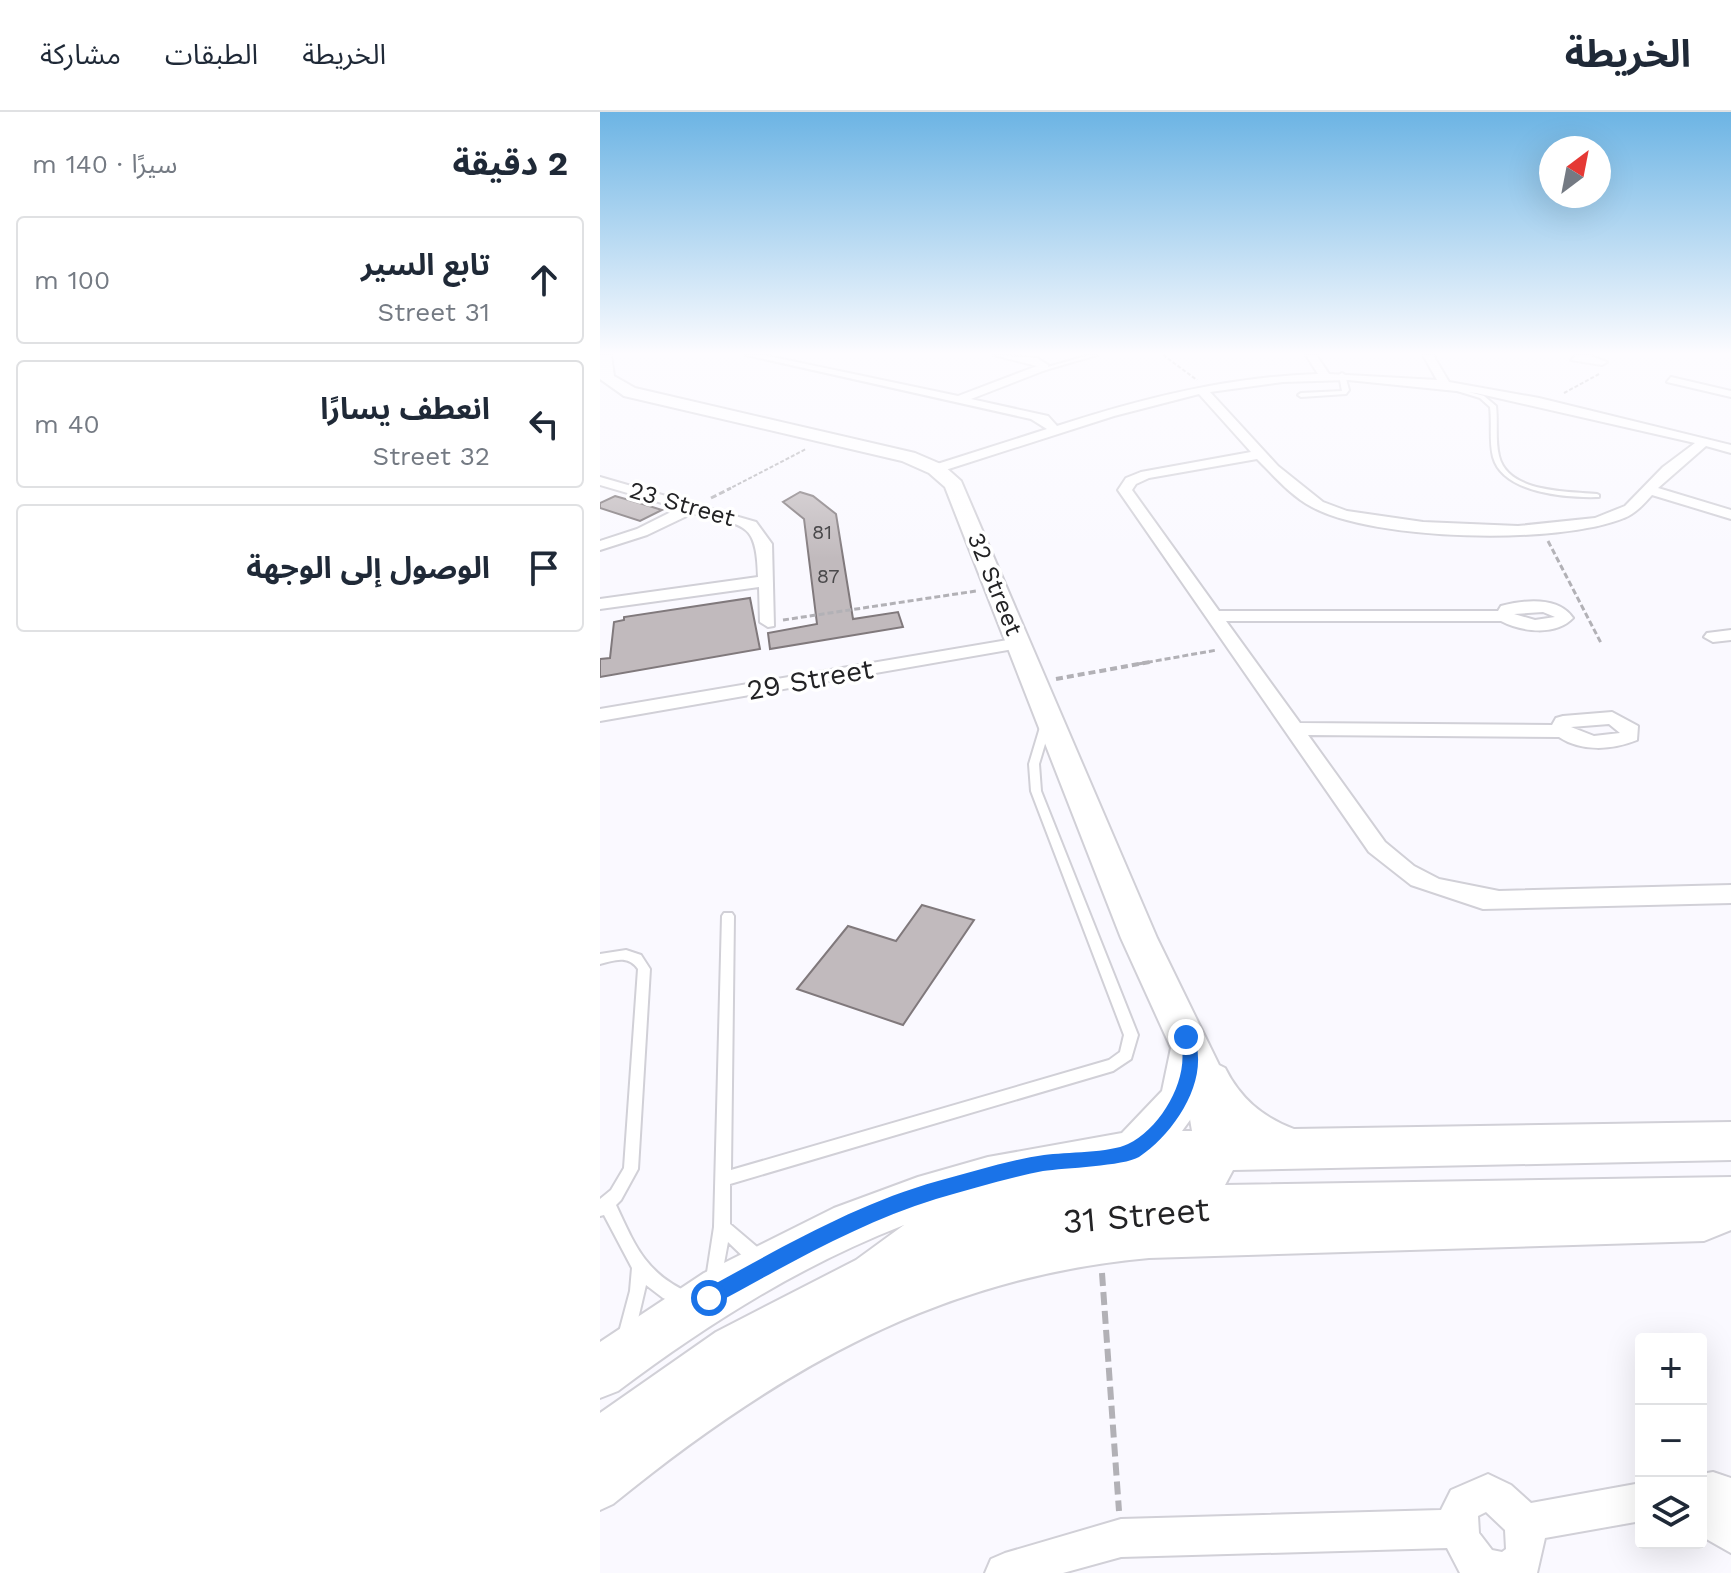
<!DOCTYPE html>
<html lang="ar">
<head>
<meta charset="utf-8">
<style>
  :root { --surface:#fff; --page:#f6f6f7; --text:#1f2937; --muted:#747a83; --line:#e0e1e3 }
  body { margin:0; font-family:"Work Sans","Noto Sans Arabic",sans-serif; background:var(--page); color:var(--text); direction:rtl }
  .controls { position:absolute; right:24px; bottom:24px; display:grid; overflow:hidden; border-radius:8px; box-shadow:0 8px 32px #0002 }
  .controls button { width:72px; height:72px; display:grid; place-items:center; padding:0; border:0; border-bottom:2px solid var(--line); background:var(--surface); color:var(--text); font:40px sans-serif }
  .compass { position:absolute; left:939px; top:24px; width:72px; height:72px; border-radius:50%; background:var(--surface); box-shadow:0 8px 32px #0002; rotate:32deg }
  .stop { position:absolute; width:24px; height:24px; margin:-18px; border:6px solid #1a73e8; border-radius:50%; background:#fff }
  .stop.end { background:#1a73e8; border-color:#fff; box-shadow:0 2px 8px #0008 }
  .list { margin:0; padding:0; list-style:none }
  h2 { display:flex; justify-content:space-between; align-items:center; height:104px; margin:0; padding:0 32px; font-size:34px }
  h2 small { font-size:26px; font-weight:400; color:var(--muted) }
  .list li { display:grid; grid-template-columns:52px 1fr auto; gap:24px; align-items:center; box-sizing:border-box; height:128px; margin:0 16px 16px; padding:0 16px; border:2px solid var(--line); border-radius:8px }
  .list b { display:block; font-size:30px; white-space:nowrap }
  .list p { margin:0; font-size:26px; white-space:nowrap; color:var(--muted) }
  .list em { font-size:26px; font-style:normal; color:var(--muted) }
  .icon { flex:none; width:44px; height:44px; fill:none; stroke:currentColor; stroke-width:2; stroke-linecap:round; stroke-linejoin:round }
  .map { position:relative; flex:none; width:1131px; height:1461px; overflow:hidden; direction:ltr }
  header { display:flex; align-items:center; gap:48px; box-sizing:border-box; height:112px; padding:0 40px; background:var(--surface); border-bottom:2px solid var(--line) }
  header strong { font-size:38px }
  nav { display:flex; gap:44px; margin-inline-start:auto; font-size:28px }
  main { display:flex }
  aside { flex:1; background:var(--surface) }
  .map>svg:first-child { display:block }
</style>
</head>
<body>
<header>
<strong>الخريطة</strong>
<nav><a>الخريطة</a><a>الطبقات</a><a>مشاركة</a></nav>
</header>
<main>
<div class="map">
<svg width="1131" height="1461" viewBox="0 0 1131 1461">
  <rect width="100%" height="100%" fill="#faf9ff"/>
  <path fill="#c1babd" stroke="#80797c" stroke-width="2" d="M200,380L213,384L236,402L253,507L298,500L303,515L170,537L168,521L217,512L204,407L183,390Z
    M15,384L36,390L62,398L40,409L0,396V391Z
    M150,486L160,537L0,565V547L10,546L14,510L24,508V505Z
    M322,793L374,808L303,913L197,877L248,814L296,829Z"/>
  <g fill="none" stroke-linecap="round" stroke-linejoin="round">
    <defs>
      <path id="lane" d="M490,243H497L442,259L437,258Z
        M742,261L745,263L749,278L746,282L701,285L698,283L701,281L742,279L739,263Z
        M854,276L884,284L896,294C898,310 895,328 899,344C908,381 967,379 997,382L999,383V385C969,386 903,382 893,345C889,329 892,311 890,295L880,286L854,278Z
        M446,609L451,612L439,652L441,679L538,923L531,947L513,959L130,1072V1112L163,1140L165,1146L163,1152L157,1154L151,1152L128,1130L120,1173L114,1175L108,1173L106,1167L114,1115L122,804L124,801H132L134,804L131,1058L509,948L520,940L524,923L431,679L429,652L441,612Z
        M26,838L41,843L50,857L38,1057L21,1088L16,1093C35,1134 46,1162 90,1181L92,1187L90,1193L84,1195L63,1186L46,1173L34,1224L32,1230L26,1232L20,1230L18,1224L30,1179L32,1156L4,1103L0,1104V1087L11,1078L24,1056L38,857C28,843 15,848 0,852V842Z"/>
      <path id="street" d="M146,243H163L358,284L437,254L394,243L437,246L448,253V257L371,287L448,304L457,314C543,286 628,265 718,262L706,243H716L729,262L837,268L823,243H833L849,270L939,286L1131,333V341L1106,334L1058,376L1131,398V407L1052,383C1044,392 1035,402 1024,406C959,433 774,429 712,395C691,384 674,364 657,347L549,366L536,372L532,378L619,499H898L901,494C924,488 958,484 973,506C956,524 922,520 901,509H626L700,611L952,613L956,606L963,604L1012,600L1038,614L1037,628C1012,638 982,640 959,625L708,623L785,730L814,754L839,767L899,779L1131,773V791L883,797L811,773L769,740L518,378L526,366L541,360L651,340L599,282L514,304L336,361L329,357L331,354L447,317L431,307ZM748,268L876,281L1095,331L1063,355L1025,394L995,406L918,414L823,410L747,399L723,390L678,354L610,280L683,270ZM943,500L955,505L935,508L914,502ZM1009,612L1020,621L994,624L971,615Z
        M976,243H988L1007,250L1002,253L971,248Z
        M1071,265L1131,279V285L1067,270Z
        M0,365L156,410L172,432L174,514L168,515L160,510L159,475L0,497V487L158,465C157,407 143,415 93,401L47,423L0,438V429L37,417L79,396L0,373Z
        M1131,518V528L1113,530L1104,525L1107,521Z
        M419,526L425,527V535L0,609V597Z
        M1131,1088V1118L1104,1129L549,1146C337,1165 175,1260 13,1392L0,1398V1355C161,1228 342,1132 549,1114L1070,1102L1104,1099Z
        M1113,1360L1131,1366V1441L1101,1424V1362Z
        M888,1362L911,1373L931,1391L1041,1371V1409L945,1426L937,1461H860L847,1436L521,1445L463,1461H385L391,1447L405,1441L521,1407L841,1398L851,1378ZM886,1400L905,1418L906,1437L902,1440L892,1438L879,1421L878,1404Z"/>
      <path id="secondary" d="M0,243H11L14,264L35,276L315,341L343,353L361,369L557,826L619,953L625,956C640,986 662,1005 694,1017L1131,1010V1048L633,1058L625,1073L1131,1065V1107C1010,1109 889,1112 769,1114C621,1116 474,1115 333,1164C216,1204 114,1276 19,1353L0,1360V1301L116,1220L256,1148L304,1113C199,1154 107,1212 18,1279L0,1286V1230L104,1161L234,1096L318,1065L388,1045L522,1021L562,979L571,936L521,826L345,375L329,361L302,349L24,284L0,267ZM590,1007L592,1019H582L590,1008Z"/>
    </defs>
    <use href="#lane" stroke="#d1d0d7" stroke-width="4"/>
    <use href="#street" stroke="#d1d0d7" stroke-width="4"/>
    <use href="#secondary" stroke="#d1d0d7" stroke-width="4"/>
    <path stroke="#b2b1b6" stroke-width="2" stroke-dasharray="4 2" stroke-linecap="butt" d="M563,243L597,268
      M964,281L999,262
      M127,378L206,337"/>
    <path stroke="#b2b1b6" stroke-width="3" stroke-dasharray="6 3" stroke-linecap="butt" d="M111,386L131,376
      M948,429L1001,531
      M183,508L376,479
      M538,552L617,538"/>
    <path stroke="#b2b1b6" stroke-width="4" stroke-dasharray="7 4" stroke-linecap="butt" d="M456,567L550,550"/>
    <path stroke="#b2b1b6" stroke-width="6" stroke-dasharray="13 6" stroke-linecap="butt" d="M502,1161L519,1399"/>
    <use href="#lane" fill="#fff" fill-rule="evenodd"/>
    <use href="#street" fill="#fff" fill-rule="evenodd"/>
    <use href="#secondary" fill="#fff" fill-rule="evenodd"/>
  </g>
  <linearGradient id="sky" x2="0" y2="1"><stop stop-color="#6cb4e4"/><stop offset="0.54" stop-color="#fdfcff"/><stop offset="1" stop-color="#fdfcff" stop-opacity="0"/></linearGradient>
  <rect width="1131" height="447" fill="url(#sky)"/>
  <path fill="#1a73e8" d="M586,918L592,920C613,964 576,1020 539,1045C524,1054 464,1056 443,1059C407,1066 370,1077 336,1087C258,1111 187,1153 115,1192L109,1195L102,1192L99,1186L102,1179C177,1138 255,1092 338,1069C373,1060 409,1048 444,1043C466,1040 510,1041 528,1032C563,1015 593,961 579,925Z"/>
  <g text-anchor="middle" stroke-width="7" stroke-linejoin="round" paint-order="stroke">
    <g font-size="20" fill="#4a494b">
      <text x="222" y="427">81</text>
      <text x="228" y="471">87</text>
    </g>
    <g font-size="24" fill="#232325" stroke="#fff">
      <text transform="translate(82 392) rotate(16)" y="8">23 Street</text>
      <text transform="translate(395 472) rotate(68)" y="8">32 Street</text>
    </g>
    <g font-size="28" fill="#232325" stroke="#fff">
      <text transform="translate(210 567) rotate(-10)" y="10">29 Street</text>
    </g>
    <g font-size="34" fill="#232325" stroke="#fff">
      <text transform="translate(536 1103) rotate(-5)" y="12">31 Street</text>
    </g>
  </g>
</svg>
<div class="controls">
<button>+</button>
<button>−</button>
<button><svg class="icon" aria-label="layers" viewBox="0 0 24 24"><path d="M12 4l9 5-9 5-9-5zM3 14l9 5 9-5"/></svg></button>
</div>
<svg class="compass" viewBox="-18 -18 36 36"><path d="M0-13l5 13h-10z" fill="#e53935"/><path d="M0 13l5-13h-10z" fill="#747a83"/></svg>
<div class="stop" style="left:109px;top:1186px"></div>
<div class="stop end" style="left:586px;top:925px"></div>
</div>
<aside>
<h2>2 دقيقة<small>سيرًا · 140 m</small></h2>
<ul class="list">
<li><svg class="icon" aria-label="ahead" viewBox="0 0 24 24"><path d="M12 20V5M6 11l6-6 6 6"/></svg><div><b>تابع السير</b><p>31 Street</p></div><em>100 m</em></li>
<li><svg class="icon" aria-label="left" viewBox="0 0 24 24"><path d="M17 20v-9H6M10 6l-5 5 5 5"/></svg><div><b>انعطف يسارًا</b><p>32 Street</p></div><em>40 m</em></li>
<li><svg class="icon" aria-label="arrive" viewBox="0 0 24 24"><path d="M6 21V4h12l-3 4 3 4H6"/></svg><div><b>الوصول إلى الوجهة</b></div></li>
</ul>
</aside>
</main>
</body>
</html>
